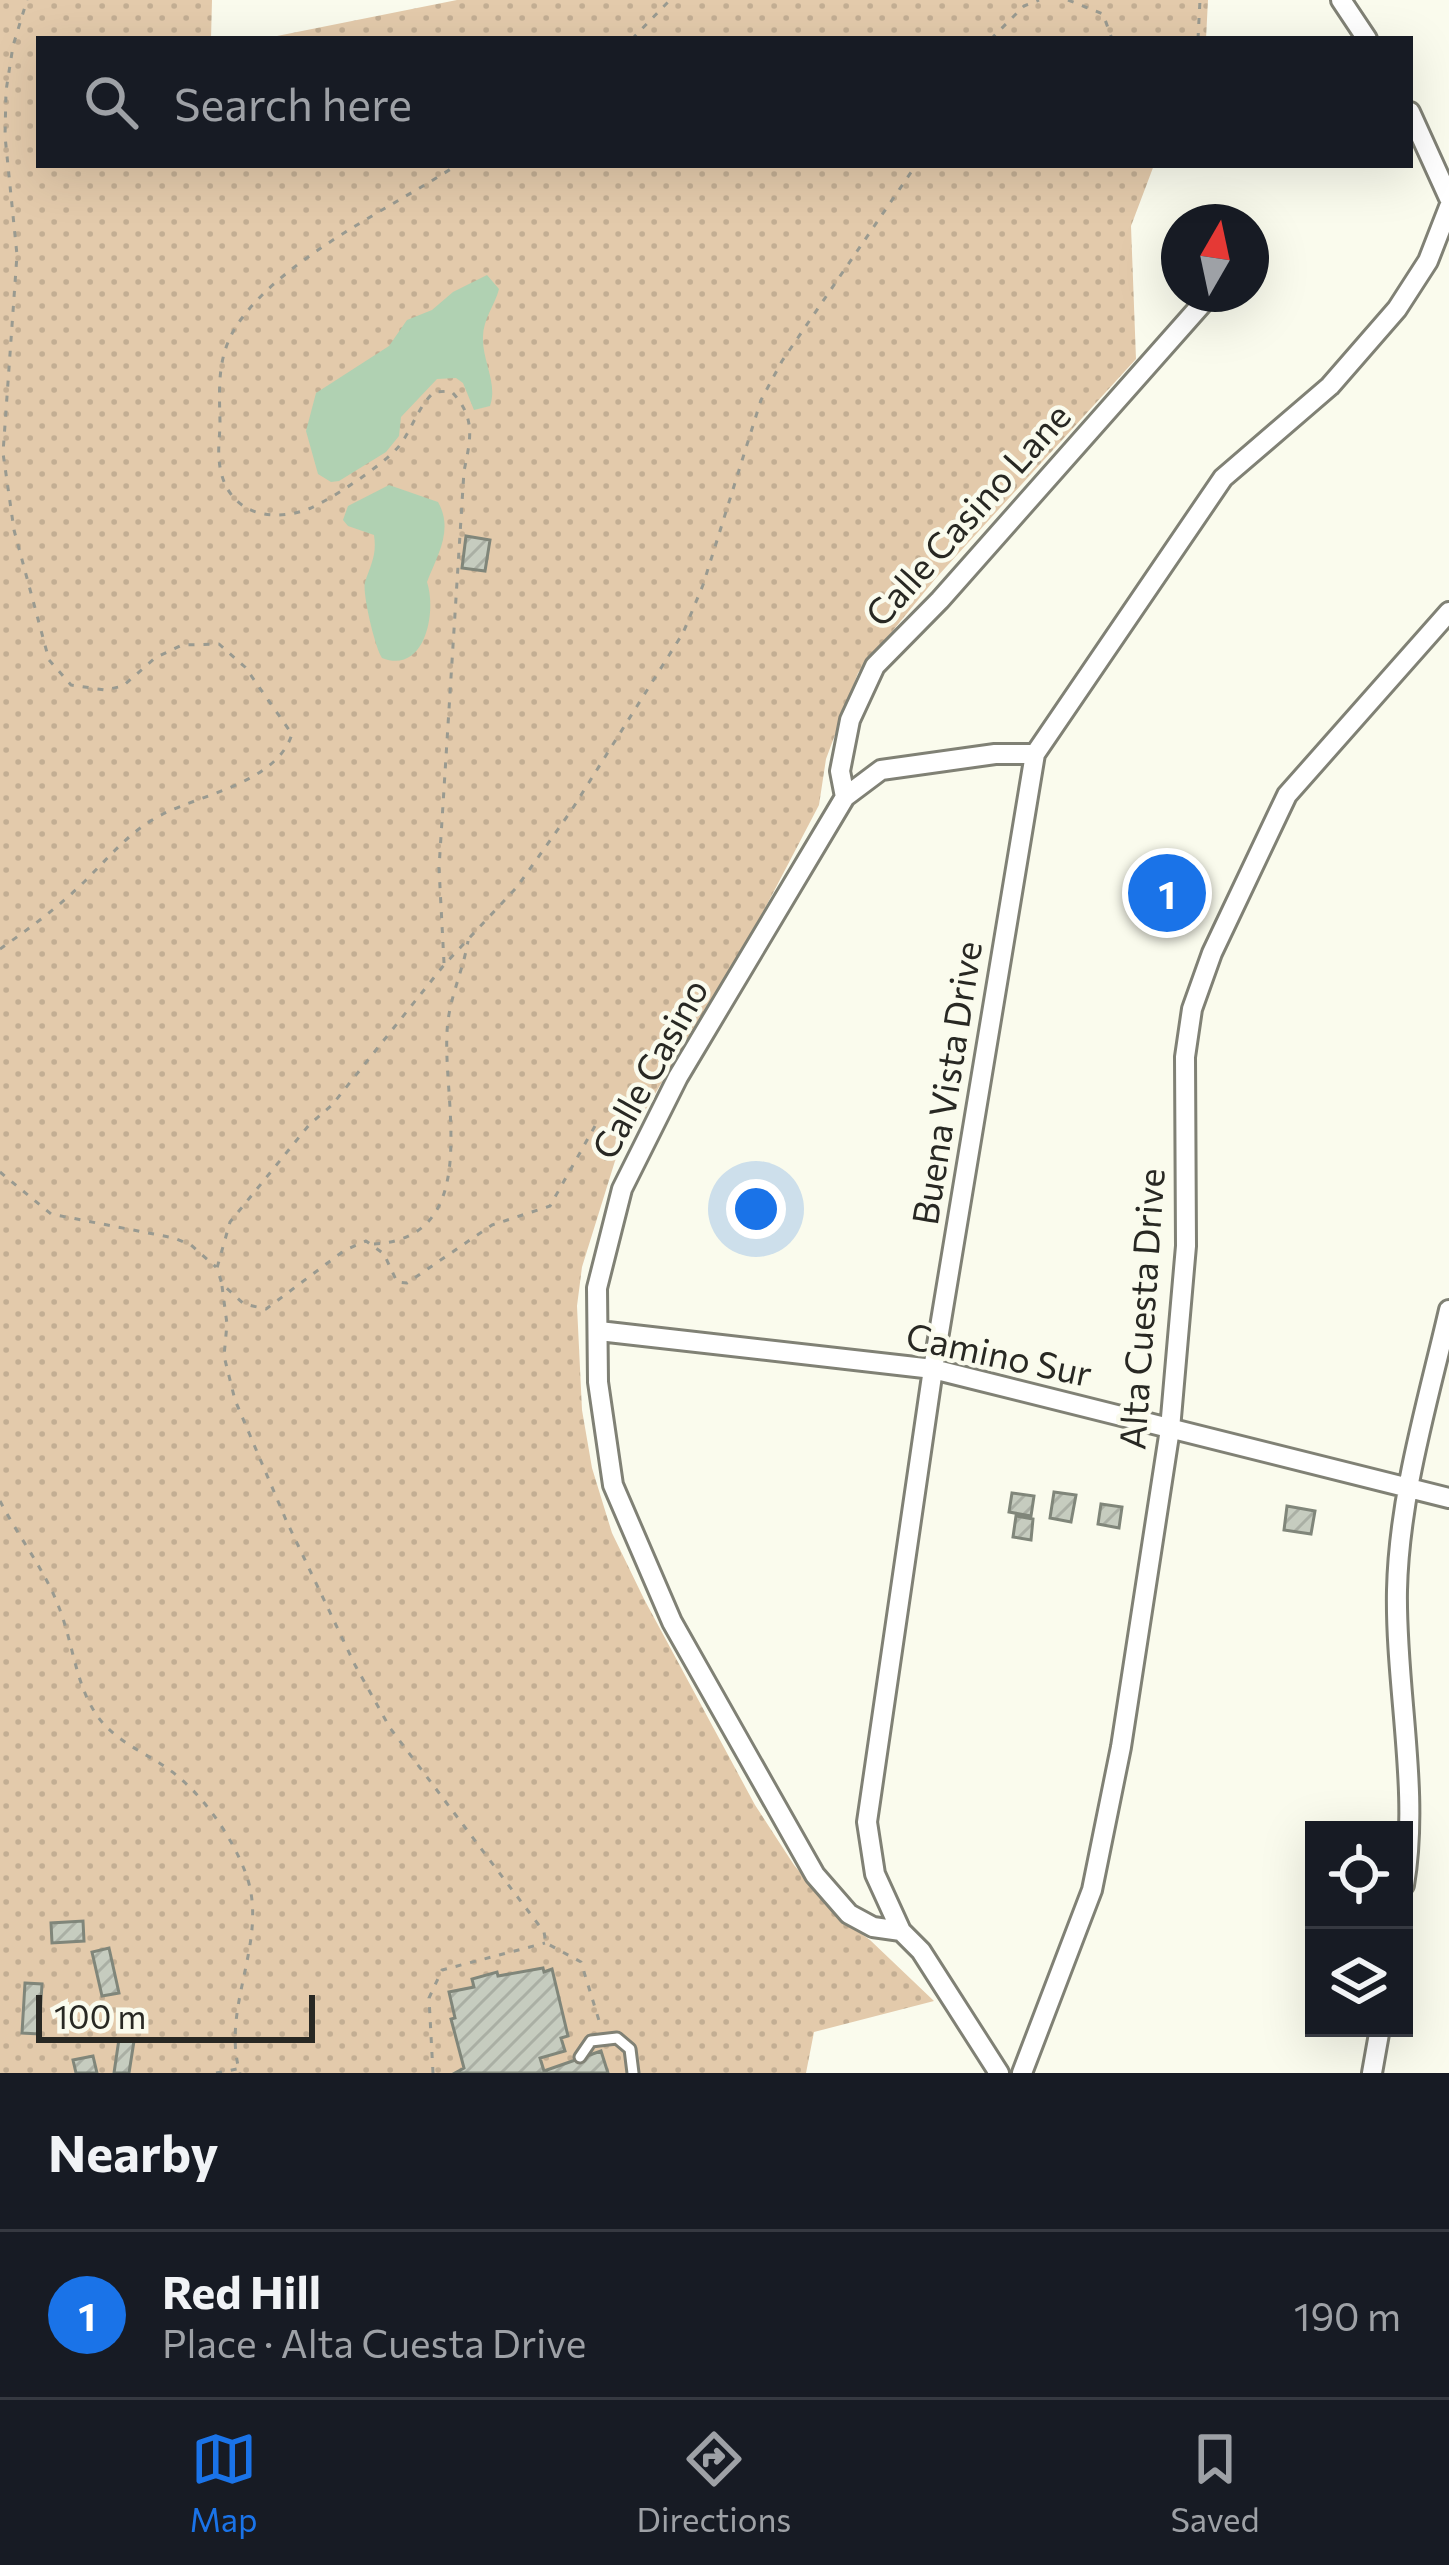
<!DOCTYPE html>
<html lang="en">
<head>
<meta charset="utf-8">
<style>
  :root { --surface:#171b24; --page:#242831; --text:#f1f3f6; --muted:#9ea1a6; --line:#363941; --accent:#1a73e8 }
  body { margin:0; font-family:Commissioner,sans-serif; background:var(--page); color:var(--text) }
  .controls { position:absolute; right:36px; bottom:36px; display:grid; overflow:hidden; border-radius:0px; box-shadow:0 12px 48px #0002 }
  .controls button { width:108px; height:108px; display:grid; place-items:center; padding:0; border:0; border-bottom:3px solid var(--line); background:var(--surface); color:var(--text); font:60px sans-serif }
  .compass { position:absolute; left:1161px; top:204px; width:108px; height:108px; border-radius:50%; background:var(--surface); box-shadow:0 12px 48px #0002; rotate:9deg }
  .scale { position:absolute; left:36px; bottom:30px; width:279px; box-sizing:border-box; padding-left:12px; border:6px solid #282823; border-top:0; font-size:33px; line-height:42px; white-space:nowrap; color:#282823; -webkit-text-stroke:9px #fafbed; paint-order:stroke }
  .you { position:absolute; left:756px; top:1209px; width:42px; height:42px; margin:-30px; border:9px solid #fff; border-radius:50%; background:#1a73e8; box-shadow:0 0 0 18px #1a73e833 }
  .badge { display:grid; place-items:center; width:78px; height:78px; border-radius:50%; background:var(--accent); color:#fff; font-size:39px; font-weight:700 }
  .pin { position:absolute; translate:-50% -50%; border:6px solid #fff; box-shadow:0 3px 12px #0006 }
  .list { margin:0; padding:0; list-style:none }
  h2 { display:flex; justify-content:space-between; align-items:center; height:156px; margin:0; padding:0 48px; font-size:51px }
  h2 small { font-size:39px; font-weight:400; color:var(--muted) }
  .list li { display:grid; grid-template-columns:78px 1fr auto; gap:36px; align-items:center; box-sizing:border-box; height:168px; padding:0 48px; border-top:3px solid var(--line) }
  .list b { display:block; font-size:45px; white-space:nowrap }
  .list p { margin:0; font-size:39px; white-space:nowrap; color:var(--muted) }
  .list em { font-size:39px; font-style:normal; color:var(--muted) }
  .icon { flex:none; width:66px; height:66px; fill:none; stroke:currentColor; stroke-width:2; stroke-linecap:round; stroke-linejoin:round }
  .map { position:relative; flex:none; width:1449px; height:2073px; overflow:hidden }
  .search { position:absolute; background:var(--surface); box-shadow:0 12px 48px #0002; left:36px; right:36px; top:36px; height:132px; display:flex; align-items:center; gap:30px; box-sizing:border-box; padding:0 42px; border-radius:0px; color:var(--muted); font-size:45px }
  .sheet { height:324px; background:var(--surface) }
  nav { display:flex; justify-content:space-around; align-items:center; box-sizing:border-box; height:168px; border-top:3px solid var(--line); background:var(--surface); font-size:33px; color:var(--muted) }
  nav a { display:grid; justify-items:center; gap:6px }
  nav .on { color:var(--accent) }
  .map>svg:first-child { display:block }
</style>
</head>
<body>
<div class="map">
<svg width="1449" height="2073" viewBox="0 0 1449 2073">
  <defs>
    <pattern id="grass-dots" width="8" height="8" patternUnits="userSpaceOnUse" patternTransform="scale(3)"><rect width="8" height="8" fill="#e3caab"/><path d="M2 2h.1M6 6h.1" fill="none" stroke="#c3ae93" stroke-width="1.8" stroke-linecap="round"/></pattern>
    <pattern id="building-hatch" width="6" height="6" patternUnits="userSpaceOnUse" patternTransform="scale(3)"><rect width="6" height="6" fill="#c6ccbf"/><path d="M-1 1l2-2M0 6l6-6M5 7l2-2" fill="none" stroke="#aaafa4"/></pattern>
  </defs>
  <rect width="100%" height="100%" fill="#fafbed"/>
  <path fill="url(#grass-dots)" d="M0,0H212L211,39H39V165H1154L1131,226L1136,359L936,578L858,673L826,759L819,805L762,914L615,1161L582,1267L577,1306L582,1410L592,1468L612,1533L644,1599L755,1805L794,1865L835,1915L870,1940L934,2001L814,2032L806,2073H0Z
    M457,0H1208L1206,39H262Z"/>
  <path fill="#b0d1b2" d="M487,275L499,289C495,305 483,319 483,337C482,361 498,383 490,406L474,410L463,383L456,378L437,379L401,417L399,436L386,452L339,481L331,482L318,474L306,431L316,393L389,346L407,320L432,310L453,292Z
    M389,485L438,502C454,530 437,556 427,582C437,612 425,675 382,658C375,648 362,593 365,582C371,564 377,555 374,535L348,526L343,520L348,506Z"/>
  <path fill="url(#building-hatch)" stroke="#80867a" stroke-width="3" d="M466,536L490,540L485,571L462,568Z
    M1054,1492L1076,1495L1071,1522L1050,1518Z
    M1012,1493L1034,1496L1031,1516L1009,1512Z
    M1101,1504L1122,1507L1119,1528L1098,1524Z
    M1287,1506L1315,1511L1311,1534L1284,1530Z
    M1016,1516L1033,1519L1031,1540L1013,1537Z
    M83,1921L84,1941L52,1943L51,1923Z
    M109,1948L119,1993L102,1996L92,1952Z
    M543,1968L544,1972L552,1969L568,2036L561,2038L565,2051L540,2058L544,2071L601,2051L608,2073H455L464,2068L451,2019L455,2018L449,1992L474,1987L472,1979L497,1972L498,1976Z
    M25,1983L42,1984L39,2034L22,2033Z
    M119,2039L134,2041L129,2073H114Z
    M93,2056L97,2073H76L73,2060Z"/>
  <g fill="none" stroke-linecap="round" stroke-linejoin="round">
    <defs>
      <path id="service" d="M580,2057L591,2041L617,2038L630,2049L633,2073"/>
      <path id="minor" d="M1341,0L1367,39
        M1410,112L1449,198
        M845,797L840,771L850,720L875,666L940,600L1202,304
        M599,1331L933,1369L1449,1498
        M1404,1885C1420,1790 1395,1686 1397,1590C1399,1496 1428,1401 1449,1310
        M901,1931L873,1927L849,1914L815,1875L672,1622L613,1485L598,1382L597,1288L622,1189L678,1077L845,797L881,770L995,754H1035
        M999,2073L921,1951L901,1931L875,1874L867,1822L933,1369L1035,754L1223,478L1330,386L1397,309L1428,261L1449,207
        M1022,2073L1092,1890L1121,1747L1170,1429L1186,1246L1185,1057L1192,1009L1212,953L1287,795L1449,612
        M1372,2073L1380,2028"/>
    </defs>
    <use href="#service" stroke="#808175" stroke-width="15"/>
    <use href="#minor" stroke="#808175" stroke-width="24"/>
    <path stroke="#999a90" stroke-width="3" stroke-dasharray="6 9" stroke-linecap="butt" d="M1068,0L1103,14L1112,39
      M632,39L670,0
      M991,39L1024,6L1039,0
      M1198,39L1200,0
      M0,949C30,928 60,906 86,880C111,855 131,830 163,814C203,794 277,782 292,734L245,667L219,644L182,645L155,658L123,686L105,690L71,685L49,660L14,530L3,453L17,255L5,136L6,91L13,46L27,0
      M444,963L439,868L464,471C471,438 476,417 451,391L434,392C418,407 413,427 400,445C385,464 333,498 311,508C266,526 222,510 219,458C218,446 220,434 220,422C219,382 217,351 242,318C289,255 391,208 457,165
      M595,1126L550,1206L492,1225L407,1283L397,1282L384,1254L366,1241L345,1250L266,1309L244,1304L222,1284L217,1268L230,1222L309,1125L332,1105L444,965L517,887L571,811L683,633L703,585L761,400L782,361L916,165
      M0,1172L51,1214L174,1238L191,1245L216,1267
      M374,1244C483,1238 443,1105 447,1033C448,1000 463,972 468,941
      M222,1286L227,1324L224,1356L235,1400L286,1520L355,1665L390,1728L544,1932L546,1943L581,1962L601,2027
      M0,1501C18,1536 44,1569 58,1605C73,1641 75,1685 98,1717C115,1740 141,1751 164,1766C200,1790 231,1834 246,1874C270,1940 220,2007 240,2073
      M216,2073L237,2069
      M433,2073L429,1998L442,1970L545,1943"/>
    <use href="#service" stroke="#fff" stroke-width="9"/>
    <use href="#minor" stroke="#fff" stroke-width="18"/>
  </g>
  <g text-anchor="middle" stroke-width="9" stroke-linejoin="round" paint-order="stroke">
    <g font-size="36" fill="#282823" stroke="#fafbed">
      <text transform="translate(968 515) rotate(-48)" y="13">Calle Casino Lane</text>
      <text transform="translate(650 1069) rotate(-61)" y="13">Calle Casino</text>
      <text transform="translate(947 1083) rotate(-81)" y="13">Buena Vista Drive</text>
      <text transform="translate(1142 1309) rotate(-86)" y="13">Alta Cuesta Drive</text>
      <text transform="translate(999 1355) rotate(12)" y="13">Camino Sur</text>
    </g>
  </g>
</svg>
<div class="controls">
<button><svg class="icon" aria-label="locate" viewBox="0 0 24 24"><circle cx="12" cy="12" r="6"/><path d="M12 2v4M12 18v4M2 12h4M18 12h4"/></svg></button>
<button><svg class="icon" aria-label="layers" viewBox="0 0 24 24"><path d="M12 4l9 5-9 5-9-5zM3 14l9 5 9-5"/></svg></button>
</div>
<svg class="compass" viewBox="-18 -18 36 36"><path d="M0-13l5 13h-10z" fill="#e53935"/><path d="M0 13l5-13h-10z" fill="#9ea1a6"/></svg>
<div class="scale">100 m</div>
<div class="you"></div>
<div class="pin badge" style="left:1167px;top:893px">1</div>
<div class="search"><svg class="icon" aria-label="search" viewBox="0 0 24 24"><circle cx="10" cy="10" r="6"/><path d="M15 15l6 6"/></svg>Search here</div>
</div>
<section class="sheet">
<h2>Nearby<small></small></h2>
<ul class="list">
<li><span class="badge">1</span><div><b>Red Hill</b><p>Place · Alta Cuesta Drive</p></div><em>190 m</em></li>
</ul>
</section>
<nav>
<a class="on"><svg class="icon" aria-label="map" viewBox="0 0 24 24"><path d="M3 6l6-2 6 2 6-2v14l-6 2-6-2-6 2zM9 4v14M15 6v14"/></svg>Map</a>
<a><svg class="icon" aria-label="directions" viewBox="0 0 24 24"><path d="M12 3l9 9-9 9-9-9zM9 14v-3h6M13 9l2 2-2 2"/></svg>Directions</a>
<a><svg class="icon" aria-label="saved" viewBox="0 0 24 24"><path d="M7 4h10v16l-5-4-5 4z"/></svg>Saved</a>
</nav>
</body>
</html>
